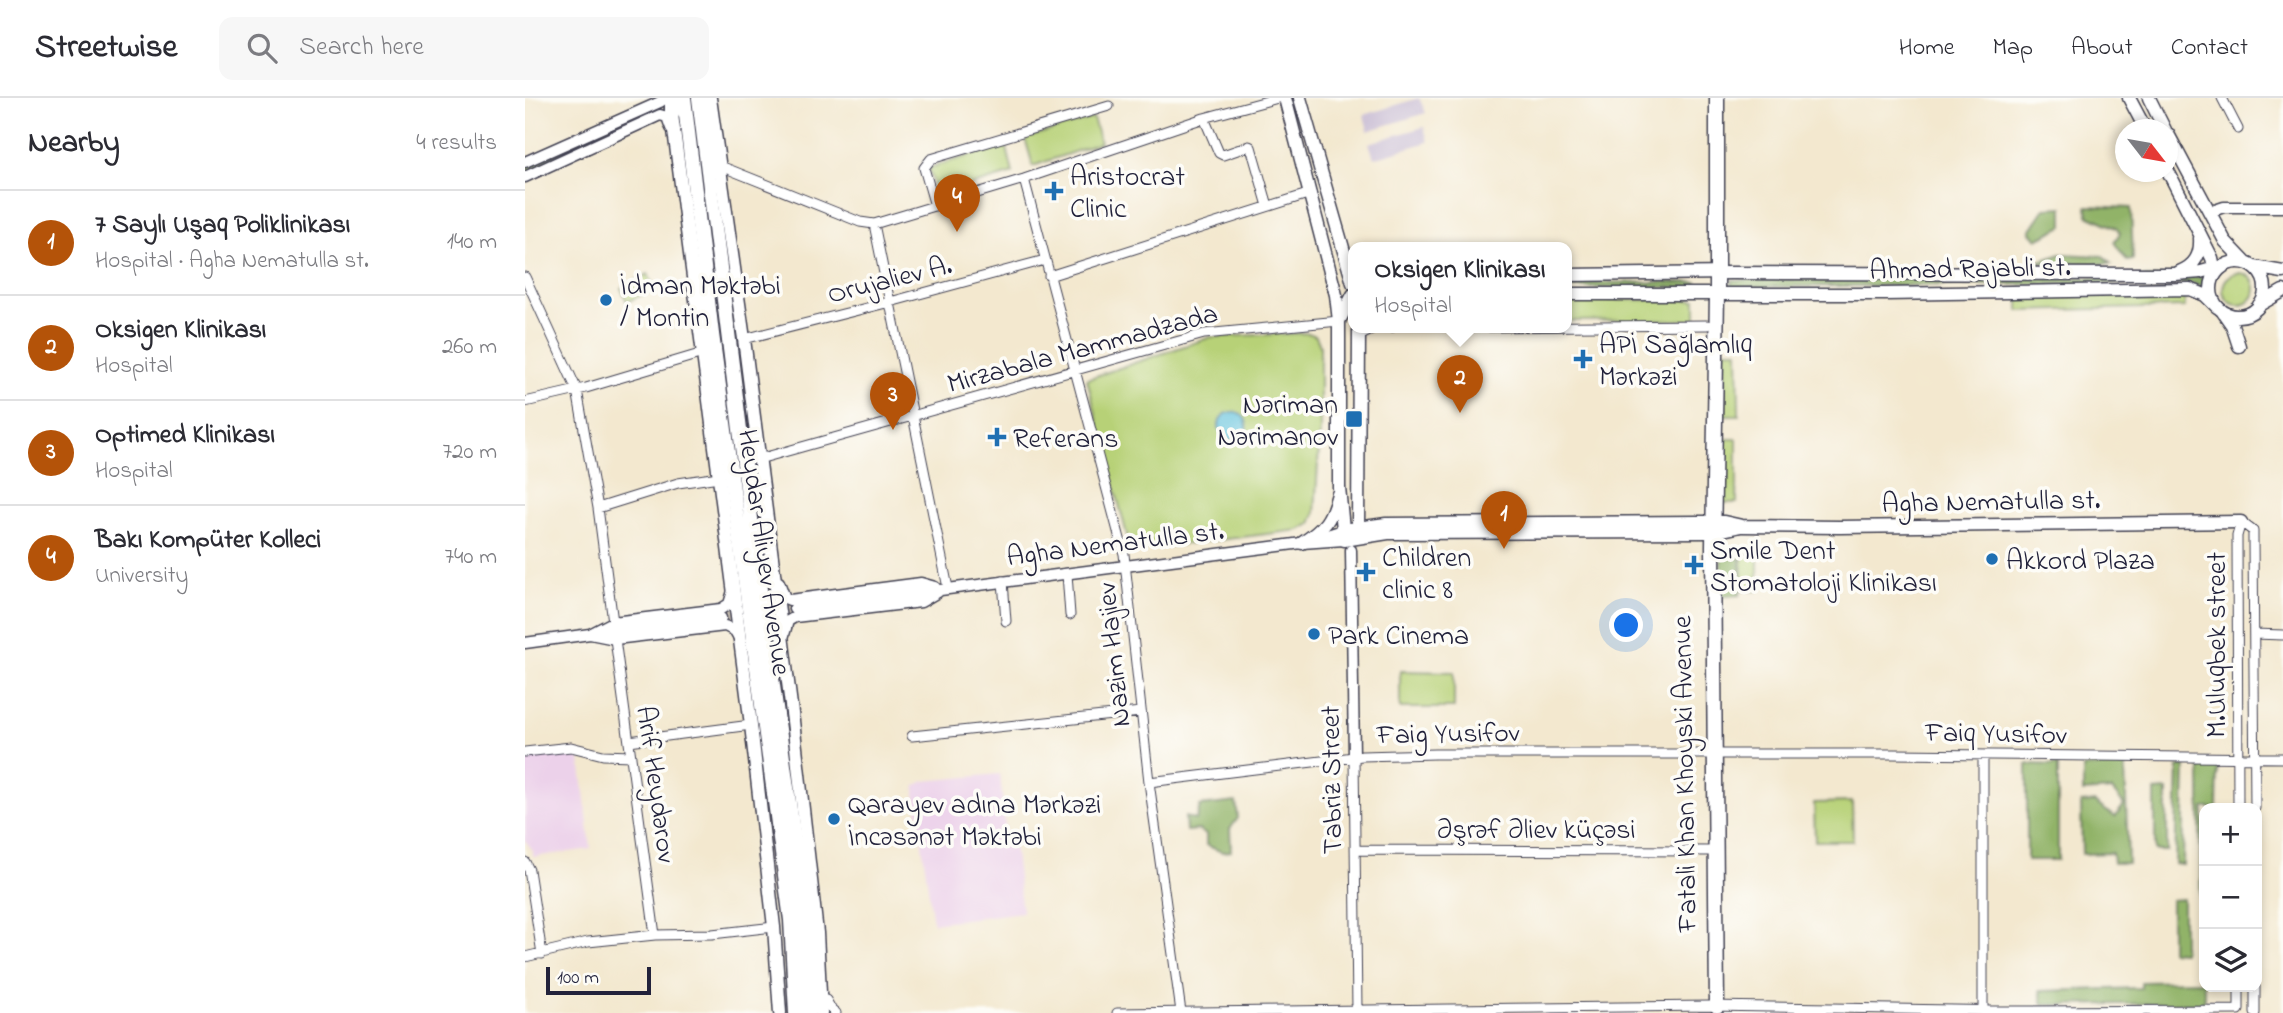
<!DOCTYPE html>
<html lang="en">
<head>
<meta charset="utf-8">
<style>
  :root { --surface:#fff; --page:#f7f7f7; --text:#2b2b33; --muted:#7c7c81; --line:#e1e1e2; --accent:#b45309 }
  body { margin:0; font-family:"Indie Flower",sans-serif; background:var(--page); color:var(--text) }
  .controls { position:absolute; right:21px; bottom:21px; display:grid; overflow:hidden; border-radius:14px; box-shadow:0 4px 10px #0003 }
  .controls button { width:63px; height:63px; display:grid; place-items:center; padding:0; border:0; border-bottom:2px solid var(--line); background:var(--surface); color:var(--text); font:35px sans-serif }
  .compass { position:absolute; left:1590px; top:21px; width:63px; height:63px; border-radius:50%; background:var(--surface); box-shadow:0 4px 10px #0003; rotate:121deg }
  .scale { position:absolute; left:21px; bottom:18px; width:105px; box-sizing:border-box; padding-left:7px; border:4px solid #22223b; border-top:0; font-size:19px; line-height:24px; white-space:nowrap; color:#22223b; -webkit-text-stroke:5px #fdfcf7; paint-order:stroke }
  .you { position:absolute; left:1102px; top:528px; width:24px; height:24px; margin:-18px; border:5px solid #fff; border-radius:50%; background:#1a73e8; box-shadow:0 0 0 10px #1a73e833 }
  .badge { display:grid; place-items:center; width:46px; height:46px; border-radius:50%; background:var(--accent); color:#fff; font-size:23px; font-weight:700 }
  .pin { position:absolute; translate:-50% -58px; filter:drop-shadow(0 2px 4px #0008) }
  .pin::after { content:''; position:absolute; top:37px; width:24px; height:21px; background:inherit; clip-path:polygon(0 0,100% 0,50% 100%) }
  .popup { position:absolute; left:823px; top:144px; width:224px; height:91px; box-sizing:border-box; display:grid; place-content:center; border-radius:14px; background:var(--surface); filter:drop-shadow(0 2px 5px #0005); font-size:23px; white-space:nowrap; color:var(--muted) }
  .popup b { font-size:26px; color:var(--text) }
  .popup::after { content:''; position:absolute; left:50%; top:100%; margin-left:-14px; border:14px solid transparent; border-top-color:var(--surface) }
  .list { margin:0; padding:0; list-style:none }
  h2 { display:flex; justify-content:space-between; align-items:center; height:91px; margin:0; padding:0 28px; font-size:30px }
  h2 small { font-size:23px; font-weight:400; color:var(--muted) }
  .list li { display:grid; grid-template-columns:46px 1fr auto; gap:21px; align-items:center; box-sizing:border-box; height:105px; padding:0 28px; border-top:2px solid var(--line) }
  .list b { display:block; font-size:26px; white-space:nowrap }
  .list p { margin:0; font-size:23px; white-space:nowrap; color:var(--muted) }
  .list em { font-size:23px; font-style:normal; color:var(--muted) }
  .icon { flex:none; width:38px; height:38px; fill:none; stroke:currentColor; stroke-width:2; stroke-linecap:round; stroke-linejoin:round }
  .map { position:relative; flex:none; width:1758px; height:915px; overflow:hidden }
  header { display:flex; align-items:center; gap:42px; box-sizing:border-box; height:98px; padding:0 35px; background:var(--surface); border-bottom:2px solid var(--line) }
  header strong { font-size:33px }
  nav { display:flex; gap:38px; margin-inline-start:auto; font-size:24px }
  .search { width:490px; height:63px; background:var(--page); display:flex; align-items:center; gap:18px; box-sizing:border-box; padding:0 24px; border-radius:14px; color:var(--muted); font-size:26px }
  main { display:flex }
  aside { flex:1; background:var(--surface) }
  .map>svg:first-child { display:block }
</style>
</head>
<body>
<header>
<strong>Streetwise</strong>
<div class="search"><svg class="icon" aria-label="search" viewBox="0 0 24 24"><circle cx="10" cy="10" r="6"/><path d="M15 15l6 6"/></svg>Search here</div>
<nav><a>Home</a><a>Map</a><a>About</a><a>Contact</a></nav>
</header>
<main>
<aside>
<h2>Nearby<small>4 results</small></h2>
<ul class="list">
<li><span class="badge">1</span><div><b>7 Saylı Uşaq Poliklinikası</b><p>Hospital · Agha Nematulla st.</p></div><em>140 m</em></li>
<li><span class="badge">2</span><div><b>Oksigen Klinikası</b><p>Hospital</p></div><em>260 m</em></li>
<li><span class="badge">3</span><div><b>Optimed Klinikası</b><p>Hospital</p></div><em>720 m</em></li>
<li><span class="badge">4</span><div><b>Bakı Kompüter Kolleci</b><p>University</p></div><em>740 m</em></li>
</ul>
</aside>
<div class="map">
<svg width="1758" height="915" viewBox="0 0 1758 915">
  <rect width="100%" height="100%" fill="#fdfcf7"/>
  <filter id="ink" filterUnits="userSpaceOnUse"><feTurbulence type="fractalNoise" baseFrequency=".0143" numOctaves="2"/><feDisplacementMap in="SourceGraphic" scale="14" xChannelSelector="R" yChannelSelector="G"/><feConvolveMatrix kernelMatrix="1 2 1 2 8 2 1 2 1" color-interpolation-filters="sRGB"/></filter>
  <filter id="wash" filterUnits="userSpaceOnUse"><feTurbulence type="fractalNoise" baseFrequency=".00686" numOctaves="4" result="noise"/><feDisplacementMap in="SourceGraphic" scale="28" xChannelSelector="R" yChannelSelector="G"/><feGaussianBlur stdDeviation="1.57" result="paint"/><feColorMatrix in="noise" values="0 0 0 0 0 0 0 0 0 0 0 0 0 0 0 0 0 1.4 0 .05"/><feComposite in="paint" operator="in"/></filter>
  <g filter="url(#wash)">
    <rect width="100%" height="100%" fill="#f3e8cf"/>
    <path fill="#ecd1ea" d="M54,653L66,751L8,759V753L0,742V659Z
      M475,676L481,739L488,738L497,814L408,825L390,696L391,688L399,683Z"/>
    <path fill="#cbbfd5" d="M894,0L901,15L843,33L839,17Z
      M899,29L903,44L849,60L844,45Z"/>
    <path fill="#b7d177" stroke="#6c7a59" stroke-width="2" d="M129,9L131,15L0,76V68Z
      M568,20L575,45L508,68L500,40Z
      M481,46L488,75L412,98L404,70Z
      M1698 191a16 16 0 1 1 32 0a16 16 0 1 1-32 0Z
      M123,176L130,191L102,204L96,190Z
      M1659,195L1660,209L1494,213V197Z
      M1042,202H1171V222L1042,223Z
      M783,235L791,238L795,248V332L790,415L786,426L774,432L606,453L562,281L686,239Z
      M1199,252H1213L1214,317H1200Z
      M1198,341H1212V405H1198Z
      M1217,457H1233V493H1217Z
      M875,573L929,574V610H875Z
      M1327,704L1328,743H1290L1289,705Z"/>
    <path fill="#91b368" stroke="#5a6a52" stroke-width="2" d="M1562,108L1606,110L1608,162L1602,163L1589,144L1595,135L1591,130L1563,117Z
      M1538,109V128L1512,141L1505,133L1520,110Z
      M1536,156L1578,158L1586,166L1509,165Z
      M1679,179L1678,189L1667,185L1206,189L1207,182Z
      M1172,184V189L1042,190V185Z
      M1196,460H1215V497L1196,498Z
      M1502,666L1533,667V762H1502Z
      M1600,667L1603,765H1588L1587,755L1557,756L1556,705L1569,704L1590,719L1599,707L1587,692L1558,694V669Z
      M1675,667L1693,668L1692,710H1679V857H1676Z
      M1660,668L1658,767L1650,766L1653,669Z
      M1642,692V753H1630V693Z
      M711,704L713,720L705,731L706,753L697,754L681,747V737L674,732L661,733L660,719L671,722L675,708Z
      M1658,801V854L1646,853V802Z
      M1679,883V905L1518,907L1515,893L1616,890V884Z"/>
    <path fill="#60c2de" stroke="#41728c" stroke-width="2" d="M694 328a14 14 0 1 1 28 0a14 14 0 1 1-28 0Z"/>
  </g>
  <g filter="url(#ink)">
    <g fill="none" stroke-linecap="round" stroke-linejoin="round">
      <path stroke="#c9c0b1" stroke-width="10" stroke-dasharray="10 5" stroke-linecap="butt" d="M196,520L269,511"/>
      <defs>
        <path id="minor" d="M1697,0L1713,31
          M679,20L694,55L698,57L724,48L726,49L743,108
          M193,67L335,124L349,126L499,81L679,20L753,0
          M499,81L599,456L624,684L656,914
          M410,108L399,70L406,61L584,8
          M349,126L423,490
          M524,178L786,95
          M0,179L52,292L73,410L88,524
          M965,229L1182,227
          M834,238L851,230L868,229
          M219,241L365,204L520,162
          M0,304L61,290L178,255
          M234,361L679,236L814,223
          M73,410L153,385L194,379
          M542,476L545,517
          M478,483L481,523
          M1729,536L1758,537
          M90,541L130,837
          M387,638L616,614
          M104,643L226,627
          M0,654L46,649L78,657L106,658
          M829,659L832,912
          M624,684L837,658L910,656H1368L1758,660
          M1713,710L1712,438L1716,424L1728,433V439L1730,710
          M831,752L1192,753
          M0,764L4,772L17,856
          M0,859L63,844L130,837L187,836L249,829
          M1714,889V912
          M301,902L306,911L311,915
          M1458,912V657
          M592,915L1184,908L1490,913L1714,912
          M1730,915V889"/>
        <path id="tertiary" d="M0,64L135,4L140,0
          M0,79L135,17L142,19L146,30
          M1684,114L1699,109H1758
          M790,441L818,432
          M826,452L829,659
          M254,484L260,500L265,502L396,485L410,489
          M269,511L777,445L819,442
          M77,535L196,520
          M65,536L88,524L196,511L204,506L208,493
          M259,537L263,523L270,519L396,504L413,494
          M0,545L65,536L90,541L200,528L210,533L214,540"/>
        <path id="secondary" d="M185,0L219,241L268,623L292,835L296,915
          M760,0L811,197L814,223V389L819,442L863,435L1189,434L1216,428
          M775,0L828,185
          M1604,0L1621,32
          M1624,0L1640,32
          M146,9L226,627L249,829L255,915
          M1643,36L1700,143L1721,165
          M1643,73L1687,160L1689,169L1688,177
          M1686 191a27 27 0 1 1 54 0a27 27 0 1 1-54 0Z
          M1729,169L1758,174
          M1654,174C1670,168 1676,157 1675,140
          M1042,177L1206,175L1650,176L1676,174L1698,168
          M1042,196H1360L1665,191L1680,197L1692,209
          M1734,207L1758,193
          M1698,214L1707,227L1714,248
          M814,223L828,197
          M818,432L861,426L1174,424H1199L1217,428L1314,429L1716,424
          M833,436L834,229
          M777,445C800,430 806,422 813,396"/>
        <path id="primary" d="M1192,0V195L1188,449L1192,908"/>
        <path id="trunk" d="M159,0L187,236L266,822L271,915
          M174,0L233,477L280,822L284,915
          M147,16V0"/>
      </defs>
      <use href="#minor" stroke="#414051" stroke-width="11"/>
      <use href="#tertiary" stroke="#414051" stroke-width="13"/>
      <use href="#secondary" stroke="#414051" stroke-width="15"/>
      <use href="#primary" stroke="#414051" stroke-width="17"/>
      <use href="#trunk" stroke="#414051" stroke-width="17"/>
      <use href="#minor" stroke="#fff" stroke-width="9"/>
      <use href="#tertiary" stroke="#fff" stroke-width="10"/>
      <use href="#secondary" stroke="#fff" stroke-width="12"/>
      <use href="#primary" stroke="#fff" stroke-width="14"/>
      <use href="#trunk" stroke="#fff" stroke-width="14"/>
    </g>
  </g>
  <g fill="#1f6fb2" stroke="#fdfcf7" stroke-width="2.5">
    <path d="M525.5 82.5h7v7h7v7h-7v7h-7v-7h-7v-7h7z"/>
    <circle cx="81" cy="202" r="7"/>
    <path d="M1054.5 250.5h7v7h7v7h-7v7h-7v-7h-7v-7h7z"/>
    <rect x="820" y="312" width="18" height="18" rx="3.5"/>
    <path d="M468.5 328.5h7v7h7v7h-7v7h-7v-7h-7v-7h7z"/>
    <circle cx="1467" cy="461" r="7"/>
    <path d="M1165.5 456.5h7v7h7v7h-7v7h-7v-7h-7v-7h7z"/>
    <path d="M837.5 463.5h7v7h7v7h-7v7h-7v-7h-7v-7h7z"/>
    <circle cx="789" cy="536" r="7"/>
    <circle cx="309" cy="721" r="7"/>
  </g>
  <g text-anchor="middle" stroke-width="7" stroke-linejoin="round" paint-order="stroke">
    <g font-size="28" fill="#22223b" stroke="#fdfcf7" text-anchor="start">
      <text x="545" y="87">Aristocrat<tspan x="545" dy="32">Clinic</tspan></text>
      <text x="95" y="196">İdman Məktəbi<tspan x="95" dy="32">/ Montin</tspan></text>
      <text x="1074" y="255">APİ Sağlamlıq<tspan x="1074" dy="32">Mərkəzi</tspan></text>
      <text x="813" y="315" text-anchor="end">Nəriman<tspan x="813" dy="32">Nərimanov</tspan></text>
      <text x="488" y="349">Referans</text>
      <text x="1185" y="461">Smile Dent<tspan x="1185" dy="32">Stomatoloji Klinikası</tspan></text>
      <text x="857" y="468">Children<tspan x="857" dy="32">clinic 8</tspan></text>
      <text x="1481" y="471">Akkord Plaza</text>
      <text x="803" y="546">Park Cinema</text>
      <text x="323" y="715">Qarayev adına Mərkəzi<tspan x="323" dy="32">İncəsənət Məktəbi</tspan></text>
    </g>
    <g font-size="28" fill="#22223b" stroke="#fdfcf7">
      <text transform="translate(1445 169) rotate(-1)" y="10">Ahmad Rajabli st.</text>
      <text transform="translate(364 180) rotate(-14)" y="10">Orujaliev A.</text>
      <text transform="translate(557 249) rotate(-15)" y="10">Mirzabala Mammadzada</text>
      <text transform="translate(1466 402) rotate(-1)" y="10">Agha Nematulla st.</text>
      <text transform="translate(590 444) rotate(-7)" y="10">Agha Nematulla st.</text>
      <text transform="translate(241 454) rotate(82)" y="10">Heydar Aliyev Avenue</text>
      <text transform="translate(1690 547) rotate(-90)" y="10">M.Uluqbek street</text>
      <text transform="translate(587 557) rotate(-96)" y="10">Nazim Hajiev</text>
      <text transform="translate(923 634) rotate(-1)" y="10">Faig Yusifov</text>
      <text transform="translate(1471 634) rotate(1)" y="10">Faiq Yusifov</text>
      <text transform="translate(1158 676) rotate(-91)" y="10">Fatali Khan Khoyski Avenue</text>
      <text transform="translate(805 682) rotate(-91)" y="10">Tabriz Street</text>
      <text transform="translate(133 686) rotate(82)" y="10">Arif Heydərov</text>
      <text x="1011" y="740">Əşrəf Əliev küçəsi</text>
    </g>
  </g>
</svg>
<div class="controls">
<button>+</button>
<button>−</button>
<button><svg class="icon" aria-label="layers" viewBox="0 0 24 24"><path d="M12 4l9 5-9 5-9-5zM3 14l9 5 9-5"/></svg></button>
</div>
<svg class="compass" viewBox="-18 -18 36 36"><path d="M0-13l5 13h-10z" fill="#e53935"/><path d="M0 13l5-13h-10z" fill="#7c7c81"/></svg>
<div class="scale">100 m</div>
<div class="you"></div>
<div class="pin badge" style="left:979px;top:451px">1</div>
<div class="pin badge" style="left:935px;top:315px">2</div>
<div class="popup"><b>Oksigen Klinikası</b>Hospital</div>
<div class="pin badge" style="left:368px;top:332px">3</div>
<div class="pin badge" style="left:432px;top:134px">4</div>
</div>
</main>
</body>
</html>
